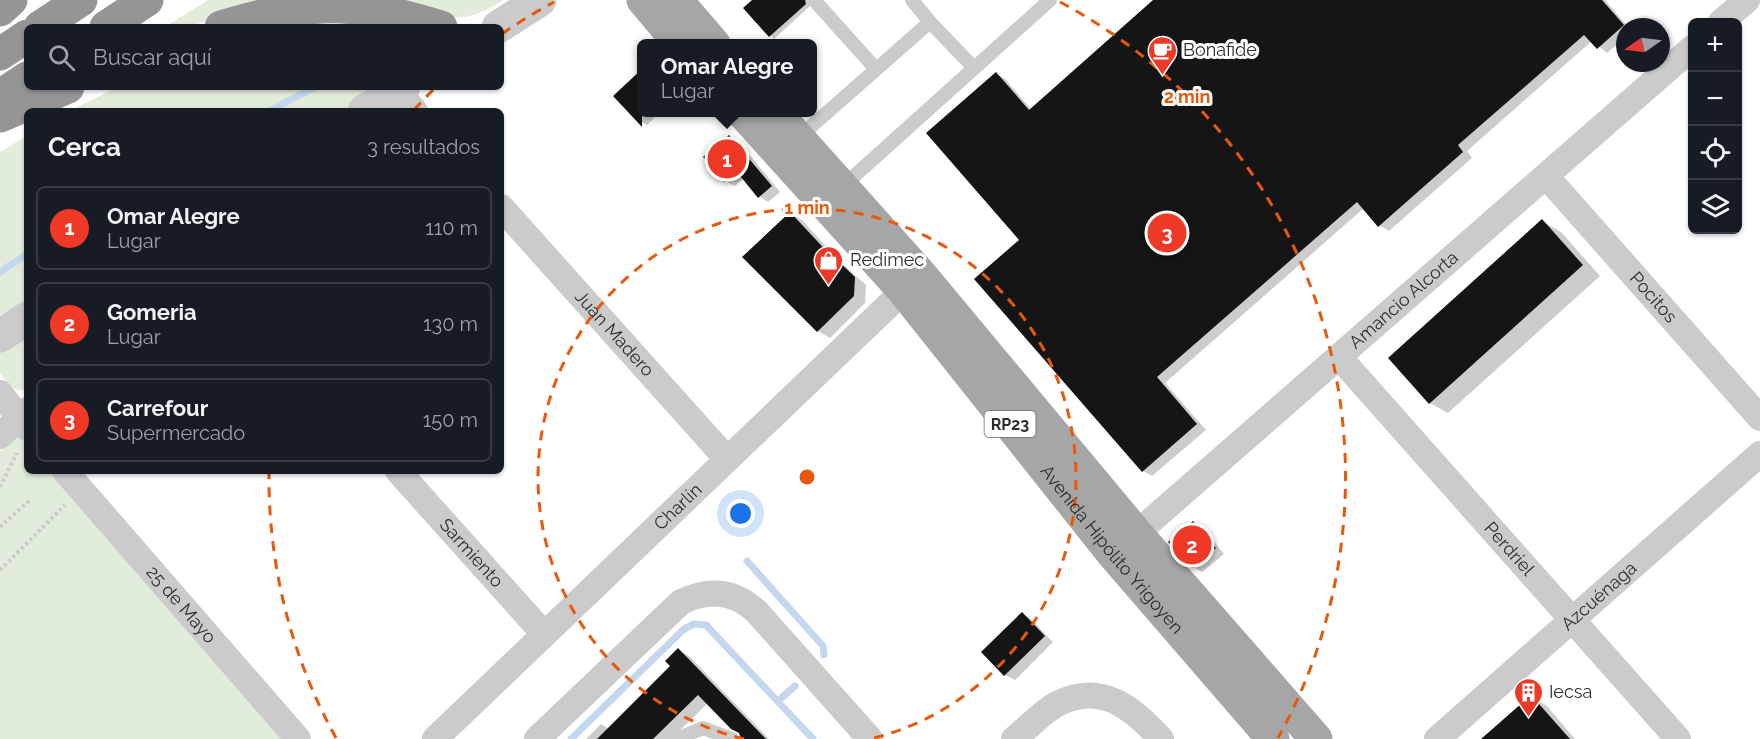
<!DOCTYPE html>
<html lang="es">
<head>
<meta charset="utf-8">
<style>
  :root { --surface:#171b24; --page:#242831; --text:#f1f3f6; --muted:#9ea1a6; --line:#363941; --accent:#ee3926 }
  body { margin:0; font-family:Raleway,sans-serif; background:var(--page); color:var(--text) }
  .controls { position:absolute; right:18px; top:18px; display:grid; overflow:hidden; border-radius:9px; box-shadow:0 2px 4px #0004 }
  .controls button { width:54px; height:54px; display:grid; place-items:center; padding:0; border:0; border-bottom:2px solid var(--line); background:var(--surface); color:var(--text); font:30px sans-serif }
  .compass { position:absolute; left:1616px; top:18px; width:54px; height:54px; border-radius:50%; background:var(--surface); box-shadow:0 2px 4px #0004; rotate:256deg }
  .you { position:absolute; left:741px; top:514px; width:21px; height:21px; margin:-15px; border:4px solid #fff; border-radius:50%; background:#1a73e8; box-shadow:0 0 0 9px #1a73e833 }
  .badge { display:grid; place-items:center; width:39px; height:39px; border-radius:50%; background:var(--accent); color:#fff; font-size:20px; font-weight:700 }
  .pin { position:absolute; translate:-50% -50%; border:3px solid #fff; box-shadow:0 2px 6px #0006 }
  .popup { position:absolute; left:637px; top:39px; width:180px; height:78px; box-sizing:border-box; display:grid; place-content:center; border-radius:9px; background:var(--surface); filter:drop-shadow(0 2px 4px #0005); font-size:20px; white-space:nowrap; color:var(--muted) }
  .popup b { font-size:22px; color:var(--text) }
  .popup::after { content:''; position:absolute; left:50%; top:100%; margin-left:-12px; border:12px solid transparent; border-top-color:var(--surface) }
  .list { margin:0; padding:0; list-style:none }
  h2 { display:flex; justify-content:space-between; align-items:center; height:78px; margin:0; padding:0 24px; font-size:26px }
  h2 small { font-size:20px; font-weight:400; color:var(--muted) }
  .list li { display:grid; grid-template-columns:39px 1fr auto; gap:18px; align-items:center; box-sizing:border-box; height:84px; margin:0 12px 12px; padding:0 12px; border:2px solid var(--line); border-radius:9px }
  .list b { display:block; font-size:22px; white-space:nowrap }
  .list p { margin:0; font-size:20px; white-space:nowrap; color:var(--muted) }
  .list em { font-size:20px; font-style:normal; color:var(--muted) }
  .icon { flex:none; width:33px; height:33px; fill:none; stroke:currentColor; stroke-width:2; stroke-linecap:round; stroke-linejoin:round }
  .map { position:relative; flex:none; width:1760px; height:739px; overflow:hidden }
  .search { position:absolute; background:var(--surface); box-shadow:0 2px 4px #0004; left:24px; top:24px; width:480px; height:66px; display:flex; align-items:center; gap:15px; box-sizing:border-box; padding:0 21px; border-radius:9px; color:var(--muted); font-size:22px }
  .panel { position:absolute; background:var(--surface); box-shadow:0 2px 4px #0004; left:24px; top:108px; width:480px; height:366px; border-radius:9px }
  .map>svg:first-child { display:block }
</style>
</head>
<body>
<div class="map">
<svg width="1760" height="739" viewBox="0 0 1760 739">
  <rect width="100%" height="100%" fill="#fff"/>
  <path fill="#e1ecda" d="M208,0H276L186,27H165Z
    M402,0H504C458,28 449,18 402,0Z
    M118,87H389L348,111H70Z
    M27,136V303L0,322V152Z
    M27,331V389C13,393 8,384 0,373V350Z
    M19,433L27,443V471H51L282,739H0V451Z"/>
  <path fill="#0003" d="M754,0H811L810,6L774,39L745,9Z
    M1156,0H1605L1628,27H1625V38L1607,53L1592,41L1467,151L1472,158L1389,231L1379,225L1364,208L1165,383L1206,430L1152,476L1143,471L1021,240L996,74L1005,79L1031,109Z
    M642,112H660L647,125L637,120Z
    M729,136L739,142L780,192L768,202L759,196L744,178L735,186L725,181Z
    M791,214L803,221L840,262L866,285L865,303L830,338L818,331Z
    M1542,221L1561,232L1600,276L1448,413L1430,403Z
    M1194,523L1203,528L1224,554L1202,572L1193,567Z
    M1022,614L1031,619L1053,642L1015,680L1005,675L983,652Z
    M678,650L690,657L769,739H743L740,733L708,703L671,739H586L601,724L609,729L672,666Z
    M1531,697L1546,705L1575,739H1483Z"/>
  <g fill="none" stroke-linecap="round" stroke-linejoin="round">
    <path stroke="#c5d7ed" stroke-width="7" d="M269,111L315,87
      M0,272L27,254
      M747,561L823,646L824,655
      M779,700L795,686
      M571,739L684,629L694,624L706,625L813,739"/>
  </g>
  <path fill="#151515" d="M752,0H805L806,4L769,37L743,8Z
    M1153,0H1602L1624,25L1597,49L1584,35L1458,145L1463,152L1378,227L1357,202L1157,377L1197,424L1142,472L974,279L1019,240L926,133L996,72L1029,110Z
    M642,69V127L613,96Z
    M729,135L772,186L758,198L737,172L724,182L703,157Z
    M790,212L833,258L834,257L855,277L854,296L817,332L742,257Z
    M1542,219L1583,265L1429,404L1388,358Z
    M1193,521L1216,548L1192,568L1168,542Z
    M1022,612L1045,636L1004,676L981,652Z
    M678,648L766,739H741L739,733L731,729L698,695L653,739H597L670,666L665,661Z
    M1531,695L1570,739H1481Z"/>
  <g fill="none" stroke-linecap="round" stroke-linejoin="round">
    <path stroke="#cbcbcb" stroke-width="4" stroke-dasharray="3 3" stroke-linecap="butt" d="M0,487L17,453
      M0,527L31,499
      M0,570L65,505"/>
    <path stroke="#cbcbcb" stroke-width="14" d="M814,0L876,69
      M930,22L974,68
      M798,138L930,22L912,0
      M842,187L1050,0
      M677,739L703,728L732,739"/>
    <g stroke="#cbcbcb" stroke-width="26">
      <path d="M1721,22L1747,0"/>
      <path d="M397,91L415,111"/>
      <path id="s1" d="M1546,176L1760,418"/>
      <path id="s2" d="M501,207L727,459"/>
      <path id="s3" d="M1340,358L1678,739"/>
      <path d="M0,393L27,428"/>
      <path d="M0,436L27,410"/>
      <path id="s4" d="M65,471L298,739"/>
      <path id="s5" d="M398,471L544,634"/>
      <path id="s6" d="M1122,546L1692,48"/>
      <path id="s7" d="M435,739L916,279"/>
      <path d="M537,739L681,602C708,589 733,590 756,611L870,739"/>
      <path d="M1014,739C1028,728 1042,712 1057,704C1101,681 1133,708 1161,739"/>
      <path id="s8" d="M1437,739L1760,454"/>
    </g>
    <path stroke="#cbcbcb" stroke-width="33" d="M498,27L540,0
      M364,111L404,87
      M0,336L27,318"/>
    <g stroke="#a6a6a6" stroke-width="33">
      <path d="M643,0L680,44"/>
      <path d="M676,0L714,44"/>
      <path id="s9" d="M742,112L903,290L1113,554L1273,739"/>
      <path d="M775,112L921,275L1136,533L1316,739"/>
    </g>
    <path stroke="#959595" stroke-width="33" d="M0,10L11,0
      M40,27L81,0
      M106,27L147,0
      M221,27C309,0 353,0 441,27
      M0,54L27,36
      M0,96L27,78
      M0,116L68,87"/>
  </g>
  <g fill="none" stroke="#e8590c" stroke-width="3" stroke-dasharray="10 8">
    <path d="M744 739A269 269 0 1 1 870 739"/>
    <path d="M336 738A538 538 0 0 1 269 472M414 110A538 538 0 0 1 433 90M502 34A538 538 0 0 1 554 2M1060 2A538 538 0 0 1 1278 738"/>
  </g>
  <defs>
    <symbol id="cafe-pin" viewBox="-11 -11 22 30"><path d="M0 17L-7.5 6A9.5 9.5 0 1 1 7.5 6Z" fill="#ee3926" stroke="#fff"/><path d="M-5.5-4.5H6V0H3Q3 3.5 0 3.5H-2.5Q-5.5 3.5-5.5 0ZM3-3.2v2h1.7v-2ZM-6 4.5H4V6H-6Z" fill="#fff"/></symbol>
    <symbol id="shop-pin" viewBox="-11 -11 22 30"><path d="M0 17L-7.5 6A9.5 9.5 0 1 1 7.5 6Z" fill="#ee3926" stroke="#fff"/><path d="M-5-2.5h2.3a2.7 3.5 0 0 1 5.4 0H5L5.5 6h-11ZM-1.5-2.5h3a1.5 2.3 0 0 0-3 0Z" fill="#fff"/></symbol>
    <symbol id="building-pin" viewBox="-11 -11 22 30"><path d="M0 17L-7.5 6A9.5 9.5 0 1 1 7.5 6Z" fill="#ee3926" stroke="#fff"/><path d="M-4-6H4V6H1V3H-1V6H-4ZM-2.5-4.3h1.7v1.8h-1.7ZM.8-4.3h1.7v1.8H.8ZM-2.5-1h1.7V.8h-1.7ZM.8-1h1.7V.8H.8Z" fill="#fff"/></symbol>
  </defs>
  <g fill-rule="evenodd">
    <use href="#cafe-pin" x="1146" y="34" width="33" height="45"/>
    <use href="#shop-pin" x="812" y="244" width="33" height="45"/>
    <use href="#building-pin" x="1512" y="676" width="33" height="45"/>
  </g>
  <g text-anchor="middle" stroke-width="6" stroke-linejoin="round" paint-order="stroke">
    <rect fill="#fff" stroke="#6d6d6d" stroke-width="1.5" x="984.5" y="411" width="51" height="26" rx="4.5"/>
    <g font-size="16" font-weight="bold" fill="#2e2e2e">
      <text x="1010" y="430">RP23</text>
    </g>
    <g font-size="18" fill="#2e2e2e" stroke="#fff" text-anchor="start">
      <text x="1183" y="56">Bonafide</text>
      <text x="850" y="266">Redimec</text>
      <text x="1549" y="698">Iecsa</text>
    </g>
    <g font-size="18" fill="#2e2e2e" stroke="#fff">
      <text dy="6" stroke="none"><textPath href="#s1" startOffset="162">Pocitos</textPath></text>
      <text dy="6" stroke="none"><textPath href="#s6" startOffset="374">Amancio Alcorta</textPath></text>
      <text dy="6" stroke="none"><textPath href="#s2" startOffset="170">Juan Madero</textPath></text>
      <text dy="6" stroke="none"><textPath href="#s7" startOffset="336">Charlín</textPath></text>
      <text dy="6" stroke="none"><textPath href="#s3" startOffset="255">Perdriel</textPath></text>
      <text dy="6" stroke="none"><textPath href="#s9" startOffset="573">Avenida Hipólito Yrigoyen</textPath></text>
      <text dy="6" stroke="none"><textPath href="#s5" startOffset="110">Sarmiento</textPath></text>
      <text dy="6" stroke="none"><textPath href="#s8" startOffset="216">Azcuénaga</textPath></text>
      <text dy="6" stroke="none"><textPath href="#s4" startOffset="177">25 de Mayo</textPath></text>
    </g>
  </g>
  <circle cx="807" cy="477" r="9" fill="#e8590c" stroke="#fff" stroke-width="3"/>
  <g font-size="18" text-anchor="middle" font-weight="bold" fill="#e8590c" stroke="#fff" stroke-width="6" stroke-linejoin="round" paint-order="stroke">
    <text x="1187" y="103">2 min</text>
    <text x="807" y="214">1 min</text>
  </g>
</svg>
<div class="controls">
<button>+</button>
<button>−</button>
<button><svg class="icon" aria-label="locate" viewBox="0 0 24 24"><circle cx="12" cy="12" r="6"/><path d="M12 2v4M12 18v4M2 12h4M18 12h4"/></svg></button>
<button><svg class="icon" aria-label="layers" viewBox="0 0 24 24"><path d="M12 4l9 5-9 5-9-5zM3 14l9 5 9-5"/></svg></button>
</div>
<svg class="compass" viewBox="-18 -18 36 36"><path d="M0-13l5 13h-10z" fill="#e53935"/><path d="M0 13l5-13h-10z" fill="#9ea1a6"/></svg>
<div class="you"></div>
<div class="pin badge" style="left:727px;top:159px">1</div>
<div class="popup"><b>Omar Alegre</b>Lugar</div>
<div class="pin badge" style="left:1192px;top:545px">2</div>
<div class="pin badge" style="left:1167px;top:233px">3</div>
<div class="search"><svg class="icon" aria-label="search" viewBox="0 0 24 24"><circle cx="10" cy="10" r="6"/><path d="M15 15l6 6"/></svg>Buscar aquí</div>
<section class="panel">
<h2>Cerca<small>3 resultados</small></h2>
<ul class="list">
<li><span class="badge">1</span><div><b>Omar Alegre</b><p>Lugar</p></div><em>110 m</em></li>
<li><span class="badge">2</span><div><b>Gomeria</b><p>Lugar</p></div><em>130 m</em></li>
<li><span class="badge">3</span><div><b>Carrefour</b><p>Supermercado</p></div><em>150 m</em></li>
</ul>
</section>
</div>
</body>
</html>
